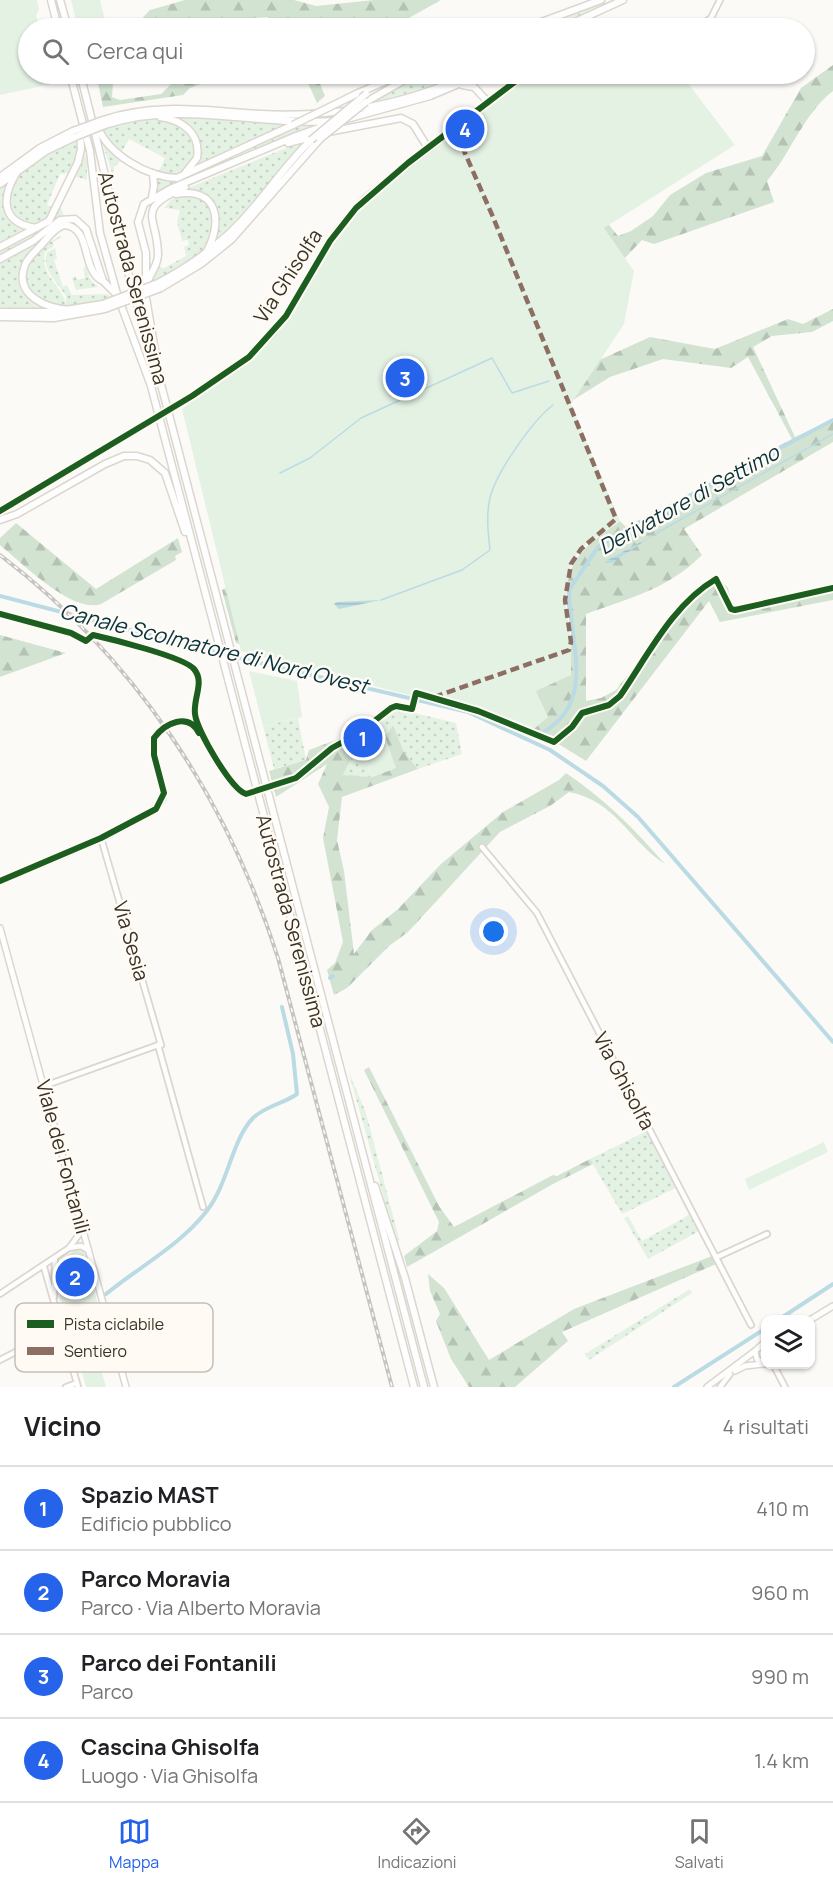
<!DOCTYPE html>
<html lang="it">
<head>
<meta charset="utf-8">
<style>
  :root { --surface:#fff; --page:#f2f2f2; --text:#202124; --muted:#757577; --line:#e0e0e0; --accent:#2563eb }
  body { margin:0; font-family:Manrope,sans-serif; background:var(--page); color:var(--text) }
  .controls { position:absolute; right:18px; bottom:18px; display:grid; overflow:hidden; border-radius:12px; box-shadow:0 2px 4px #0004 }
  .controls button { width:54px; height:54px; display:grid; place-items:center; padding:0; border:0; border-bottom:2px solid var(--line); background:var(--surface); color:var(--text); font:30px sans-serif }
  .you { position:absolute; left:494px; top:932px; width:21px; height:21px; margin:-15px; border:4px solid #fff; border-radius:50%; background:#1a73e8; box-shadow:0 0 0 9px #1a73e833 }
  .badge { display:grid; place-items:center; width:39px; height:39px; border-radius:50%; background:var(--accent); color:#fff; font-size:20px; font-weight:700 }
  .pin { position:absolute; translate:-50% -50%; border:3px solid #fff; box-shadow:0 2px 6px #0006 }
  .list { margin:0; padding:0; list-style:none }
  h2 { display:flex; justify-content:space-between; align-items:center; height:78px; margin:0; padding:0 24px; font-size:26px }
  h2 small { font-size:20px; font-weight:400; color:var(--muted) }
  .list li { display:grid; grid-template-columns:39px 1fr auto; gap:18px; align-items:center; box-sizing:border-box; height:84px; padding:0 24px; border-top:2px solid var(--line) }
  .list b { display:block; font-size:22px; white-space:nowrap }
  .list p { margin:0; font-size:20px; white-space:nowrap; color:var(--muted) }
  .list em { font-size:20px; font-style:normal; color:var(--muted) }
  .icon { flex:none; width:33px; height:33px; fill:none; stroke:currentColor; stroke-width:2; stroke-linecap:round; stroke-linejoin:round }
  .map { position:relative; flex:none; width:833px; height:1387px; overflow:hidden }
  .search { position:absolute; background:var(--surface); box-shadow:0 2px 4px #0004; left:18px; right:18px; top:18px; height:66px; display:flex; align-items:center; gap:15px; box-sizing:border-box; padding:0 21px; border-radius:33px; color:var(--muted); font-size:22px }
  .sheet { height:414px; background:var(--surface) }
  nav { display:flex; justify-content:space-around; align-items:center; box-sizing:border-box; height:84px; border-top:2px solid var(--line); background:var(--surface); font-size:16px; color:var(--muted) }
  nav a { display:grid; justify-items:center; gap:3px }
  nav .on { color:var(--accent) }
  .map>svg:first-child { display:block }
</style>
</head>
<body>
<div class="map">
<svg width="833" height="1387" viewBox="0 0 833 1387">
  <defs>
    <pattern id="grass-dots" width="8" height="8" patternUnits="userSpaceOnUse" patternTransform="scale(1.5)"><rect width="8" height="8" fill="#e4f2e4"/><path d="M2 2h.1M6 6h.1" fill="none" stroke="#c4d0c3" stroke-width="1.8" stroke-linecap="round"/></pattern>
    <pattern id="forest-firs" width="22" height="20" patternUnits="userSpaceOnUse" patternTransform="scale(1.5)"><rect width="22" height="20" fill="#d2e3d2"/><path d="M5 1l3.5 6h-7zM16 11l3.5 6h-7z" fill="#b5c3b4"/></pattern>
    <pattern id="water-rules" width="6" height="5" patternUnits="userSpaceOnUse" patternTransform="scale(1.5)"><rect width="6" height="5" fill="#bbdbe4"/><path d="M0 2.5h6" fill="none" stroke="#a2bcc3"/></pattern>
  </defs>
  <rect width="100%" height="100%" fill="#fcfaf7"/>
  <path fill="url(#grass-dots)" d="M611,0H614L552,28H540Z
    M423,74H461L416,91L372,102Z
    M189,115L291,124L193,168L197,162L199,143L170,116Z
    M157,118C166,120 177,122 184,128C199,139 199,172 177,175C171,176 163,174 158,173L165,158L129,139L121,153L115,149L101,129L126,121Z
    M301,124L317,126L155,193L158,177L181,180Z
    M78,138L77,155L69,173L60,174L47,205L53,208L48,218L37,224C26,225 15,222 10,210C0,171 52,151 78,138Z
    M308,139L237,223L212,245C228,208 213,205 183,190Z
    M102,142L123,159L114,167V179Z
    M84,150L87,162V180L74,176Z
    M10,177L4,196L5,208L29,231L0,245V186Z
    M186,195C200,198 210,201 213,217C221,252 175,271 150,284L158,267L164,268L186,256L184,247L189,245L188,240L182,241L177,222L180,210L164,208L172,199Z
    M61,207L64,217L0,257V249L47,226Z
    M74,221L80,227C55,212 35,254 21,272L32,300L49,310H0V261L58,223Z
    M62,235L61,238L53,242L54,246L45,252C40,276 62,286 66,304V296C58,283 41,270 47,252L55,248L57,258L54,260L63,287L67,285L72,295L107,294L113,298C97,303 75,311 58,307C6,293 25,253 62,235Z
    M86,267L90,279L98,287L76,290L72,278L76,276L77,280L85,278L83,268Z
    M389,707L456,723L462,754L418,769L404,752L393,725L385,737L361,746L372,777L343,775L354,753L357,732Z
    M298,718L306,760L274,769L263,726Z
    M348,1070L366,1113L398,1235L400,1255Z
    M647,1131L678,1187L622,1214L590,1159Z
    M680,1190L701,1230L648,1259L624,1218L628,1216L642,1241L689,1215L677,1191Z
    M690,1289L692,1293L589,1360L585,1354Z"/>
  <path fill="url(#forest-firs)" d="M185,0H294L316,6L374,0H441L400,23L379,28H286L267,17L216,21L176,28H133L150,10Z
    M833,65V91C804,113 791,153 767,181L774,202L654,244L642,240L624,259L604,246L568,174L618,236L631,231L653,216L670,195L706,173L762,156L801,88Z
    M96,74H130L113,83L112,97L120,100L161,94L175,80L195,74H229L190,88L183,95L103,107Z
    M304,74H316L325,96L317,103Z
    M833,309V321L812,332L772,336L753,347L795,437L833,419V442L684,529L702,555C668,589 630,598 586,614V701L601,698L616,690L677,610L709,578L718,577L728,588L733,608L833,590V600L720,622L709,601L586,761L552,740L494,714L571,648C573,633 568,617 567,602C563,559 589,544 620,521L626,527L792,439L748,357L731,368L663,359L610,377L557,410L273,653L236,643L222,590L296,551L586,366L650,337L715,349L788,319L803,324Z
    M16,523L96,589L178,538L182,552L175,556L176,560L101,604C72,614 22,563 0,545V538Z
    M0,635L66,653L0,677Z
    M393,725L404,752L418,769L342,797L337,840L344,871L354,954L371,931L398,909L441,864L503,812L559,780L566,773C605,799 635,830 665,864C629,841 616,801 569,792L550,806L500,832L408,932L389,946L347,988L334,995L327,970L335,963L343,942L323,838L329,807L318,784L327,764L276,797L269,771L306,760L309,750L357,732L354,753L343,775L372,777L395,768L385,737Z
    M369,1067L439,1206L454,1227L553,1175L557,1176L590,1159L593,1164L553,1184L407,1267L404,1256L437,1231L439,1222L364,1070Z
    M712,1256L716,1264L562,1332L568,1341L515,1387H469L451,1359L436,1321L440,1314L430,1291L428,1274L444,1288L489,1360L574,1309Z"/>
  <path fill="#e4f2e4" d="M0,0H37L39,9L36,16L41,28H28V74H60L61,82L0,95Z
    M71,0H100L107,28H78Z
    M532,74H681L735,145L604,228L634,271L624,324L571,404L620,521L581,548L571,563L565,600L571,642V675L536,691L548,717L528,734L469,711L241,651L182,409L256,351L346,219L437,145Z
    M249,671L297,681L302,717L263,726Z
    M385,737L396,768L372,777L361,746Z
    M824,1142L828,1152L749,1190L745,1179Z
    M77,1249L84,1252L100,1312L69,1328L58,1292L59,1262Z
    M88,1323L106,1387H86L71,1332Z"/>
  <path fill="url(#water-rules)" d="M655,534L612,563H605L606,561Z
    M381,600L339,609L334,604L337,602Z"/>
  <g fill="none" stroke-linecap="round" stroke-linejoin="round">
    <path stroke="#bbdbe4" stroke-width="1.5" d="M280,473L310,458L361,418L492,358L512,393L549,381
      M655,534L833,434
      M381,600L462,570L490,550C488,532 486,515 490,498C496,473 532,421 553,405"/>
    <path stroke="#bbdbe4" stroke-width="4" d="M0,596L218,653L468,712L550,750L603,786L638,817L833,1042
      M544,732C597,700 569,641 569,590L598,547L627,529L833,420
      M330,978L333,976
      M106,1294C139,1267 179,1246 206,1212C229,1183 231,1141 253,1118C265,1106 283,1104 297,1094L293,1054L282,1007
      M778,1320L833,1284
      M674,1387L766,1328"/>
    <defs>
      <path id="minor" d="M696,28L711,18L720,0
        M192,396L240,365L273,333L292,307L338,229L365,198L525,74
        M0,511L138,428
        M101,838L161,1045
        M482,847L537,913L751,1325
        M0,881C30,868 151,823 163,799
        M158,1045L203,1207
        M44,1086L161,1044
        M83,1229L69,1248L81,1246L88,1250
        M717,1257L767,1234
        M44,1267L78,1387
        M0,1294L69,1248
        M54,1297L55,1259
        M0,1360L62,1328
        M773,1364L785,1387
        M66,1387L77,1383
        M720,1387L730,1374"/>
      <path id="major" d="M0,928L126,1387
        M810,1320L833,1306
        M764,1364L757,1359L755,1351L766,1341
        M735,1371L745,1366L763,1364
        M707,1387L755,1351"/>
      <path id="highway" d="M51,0L58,28
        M60,0L68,28
        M525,28L601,0
        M562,28L623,0
        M70,74L90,151L100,233L118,297L151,386L414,1387
        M80,74C107,172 123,273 157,369L424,1387
        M462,85L474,87L488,102
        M356,94L402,74
        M366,102L415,74
        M160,117C182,120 201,133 197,158L185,173
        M103,120C156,102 207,111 261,114C332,118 406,105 470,74
        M343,120L430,96L482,74
        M97,125C107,154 147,177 177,178L293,125
        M105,125C180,100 256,126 333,121
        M328,132L401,118L413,124L428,148
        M288,143L319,135
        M17,172C0,199 2,224 37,228
        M0,177L40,148L73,131
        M0,184L46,151L75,137
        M176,194C218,187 223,221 207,251
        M152,197L154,186L153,173
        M0,247L49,221L78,162L81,149L80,131
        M0,259L33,241L60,220L75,219L86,229L103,281L116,294
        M147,282C151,274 158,264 158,255C158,216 133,210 185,187
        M158,283C194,264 227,240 253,208C272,186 289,161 311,140
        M161,288L201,264L231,240L320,139
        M71,310C48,309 13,296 25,265C28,257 37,250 43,243C49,236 55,228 64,225C93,227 80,271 103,281
        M0,312H53L103,304
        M0,317L54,318L105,309
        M156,356L146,298V253L138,222L144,204L170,189L296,136L327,125
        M0,520L17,514L105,464L124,456H137L150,460L165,473L185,532
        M375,1186L405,1278L434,1387"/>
    </defs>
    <use href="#minor" stroke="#dbd7cf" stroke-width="8"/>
    <use href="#major" stroke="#dbd7cf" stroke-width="8"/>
    <use href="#highway" stroke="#dbd7cf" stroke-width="9"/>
    <use href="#minor" stroke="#fffefe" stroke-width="4.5"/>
    <use href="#major" stroke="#fffefe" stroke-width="5"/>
    <use href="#highway" stroke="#fffefe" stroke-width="6"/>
    <defs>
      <path id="rail" d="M0,555C134,657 227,798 278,958L392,1387"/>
    </defs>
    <use href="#rail" stroke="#c6c4c3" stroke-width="4"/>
    <use href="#rail" stroke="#fffbf4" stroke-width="1.5" stroke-dasharray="4.5" stroke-linecap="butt"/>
    <defs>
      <path id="minor-bridge" d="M138,428L192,396"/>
      <path id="highway-bridge" d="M293,125L356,94
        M73,131L103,120
        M75,137L105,125
        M320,139L366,102
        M311,140L366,94
        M103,304L158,283
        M105,309L161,288"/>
    </defs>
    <use href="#minor-bridge" stroke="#dbd7cf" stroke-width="8" stroke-linecap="butt"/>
    <use href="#highway-bridge" stroke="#dbd7cf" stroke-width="9" stroke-linecap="butt"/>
    <use href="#minor-bridge" stroke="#fffefe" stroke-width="4.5"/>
    <use href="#highway-bridge" stroke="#fffefe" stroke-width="6"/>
    <path stroke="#8d6e63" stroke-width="4.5" stroke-dasharray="9 4.5" stroke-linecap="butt" d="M434,697L569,650L571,642L565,600L571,564L581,549L616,519L493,217L454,128"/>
    <defs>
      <path id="cycleway" d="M0,511L192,396L249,357L286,316L330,241L356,208L408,163L525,74
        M0,614L71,633L86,641L93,635C111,639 184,657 194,669C205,682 193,698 195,714C197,731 231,789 246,794L296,778L332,748L359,733L391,708L396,706L412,709L416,693L478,711L554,742L572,727L582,713L609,705L620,696C648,655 673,604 716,579L731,609L735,610L833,588
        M0,881L101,838L156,809L164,793L154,755V738C165,723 188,712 199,733"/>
    </defs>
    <use href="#cycleway" stroke="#fffbf4" stroke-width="10"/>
    <use href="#cycleway" stroke="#1b5e20" stroke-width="6"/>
  </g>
  <g text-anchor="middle" stroke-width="5" stroke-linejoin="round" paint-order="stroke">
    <g font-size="20" fill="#393225" stroke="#fffbf4">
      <text transform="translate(288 276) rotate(-57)" y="7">Via Ghisolfa</text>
      <text transform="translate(133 278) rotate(75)" y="7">Autostrada Serenissima</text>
      <text transform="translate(291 921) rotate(75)" y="7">Autostrada Serenissima</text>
      <text transform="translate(131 941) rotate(74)" y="7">Via Sesia</text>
      <text transform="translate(624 1081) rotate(62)" y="7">Via Ghisolfa</text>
      <text transform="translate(63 1157) rotate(75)" y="7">Viale dei Fontanili</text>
    </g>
    <g font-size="21" font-style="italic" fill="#06333e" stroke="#fffbf4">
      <text transform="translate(689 500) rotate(-29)" y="7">Derivatore di Settimo</text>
      <text transform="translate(214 649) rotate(14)" y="7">Canale Scolmatore di Nord Ovest</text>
    </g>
  </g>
  <rect x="15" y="1303" width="198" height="69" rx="9" fill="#fffbf4" stroke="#c4bfb6" stroke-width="1.5"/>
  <rect x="27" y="1320" width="27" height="8" fill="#1b5e20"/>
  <rect x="27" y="1347" width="27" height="8" fill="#8d6e63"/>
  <g font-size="16" fill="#393225">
    <text x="64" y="1330">Pista ciclabile</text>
    <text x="64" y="1357">Sentiero</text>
  </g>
</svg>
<div class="controls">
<button><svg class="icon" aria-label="layers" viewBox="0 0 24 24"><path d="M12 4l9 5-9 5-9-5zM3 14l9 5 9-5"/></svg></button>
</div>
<div class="you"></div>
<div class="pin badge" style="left:363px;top:738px">1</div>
<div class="pin badge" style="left:75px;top:1277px">2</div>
<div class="pin badge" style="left:405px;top:378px">3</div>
<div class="pin badge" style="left:465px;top:129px">4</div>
<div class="search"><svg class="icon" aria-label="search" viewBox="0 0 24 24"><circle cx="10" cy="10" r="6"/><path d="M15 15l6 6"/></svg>Cerca qui</div>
</div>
<section class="sheet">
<h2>Vicino<small>4 risultati</small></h2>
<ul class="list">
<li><span class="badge">1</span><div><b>Spazio MAST</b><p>Edificio pubblico</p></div><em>410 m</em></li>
<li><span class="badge">2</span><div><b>Parco Moravia</b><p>Parco · Via Alberto Moravia</p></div><em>960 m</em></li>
<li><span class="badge">3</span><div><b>Parco dei Fontanili</b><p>Parco</p></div><em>990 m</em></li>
<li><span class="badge">4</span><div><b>Cascina Ghisolfa</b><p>Luogo · Via Ghisolfa</p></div><em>1.4 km</em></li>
</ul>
</section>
<nav>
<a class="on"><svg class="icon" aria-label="map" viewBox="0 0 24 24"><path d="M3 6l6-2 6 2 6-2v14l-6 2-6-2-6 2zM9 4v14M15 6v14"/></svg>Mappa</a>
<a><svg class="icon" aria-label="directions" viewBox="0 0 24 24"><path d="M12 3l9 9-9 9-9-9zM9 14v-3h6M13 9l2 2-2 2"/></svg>Indicazioni</a>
<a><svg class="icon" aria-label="saved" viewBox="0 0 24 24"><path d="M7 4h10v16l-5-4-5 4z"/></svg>Salvati</a>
</nav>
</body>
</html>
